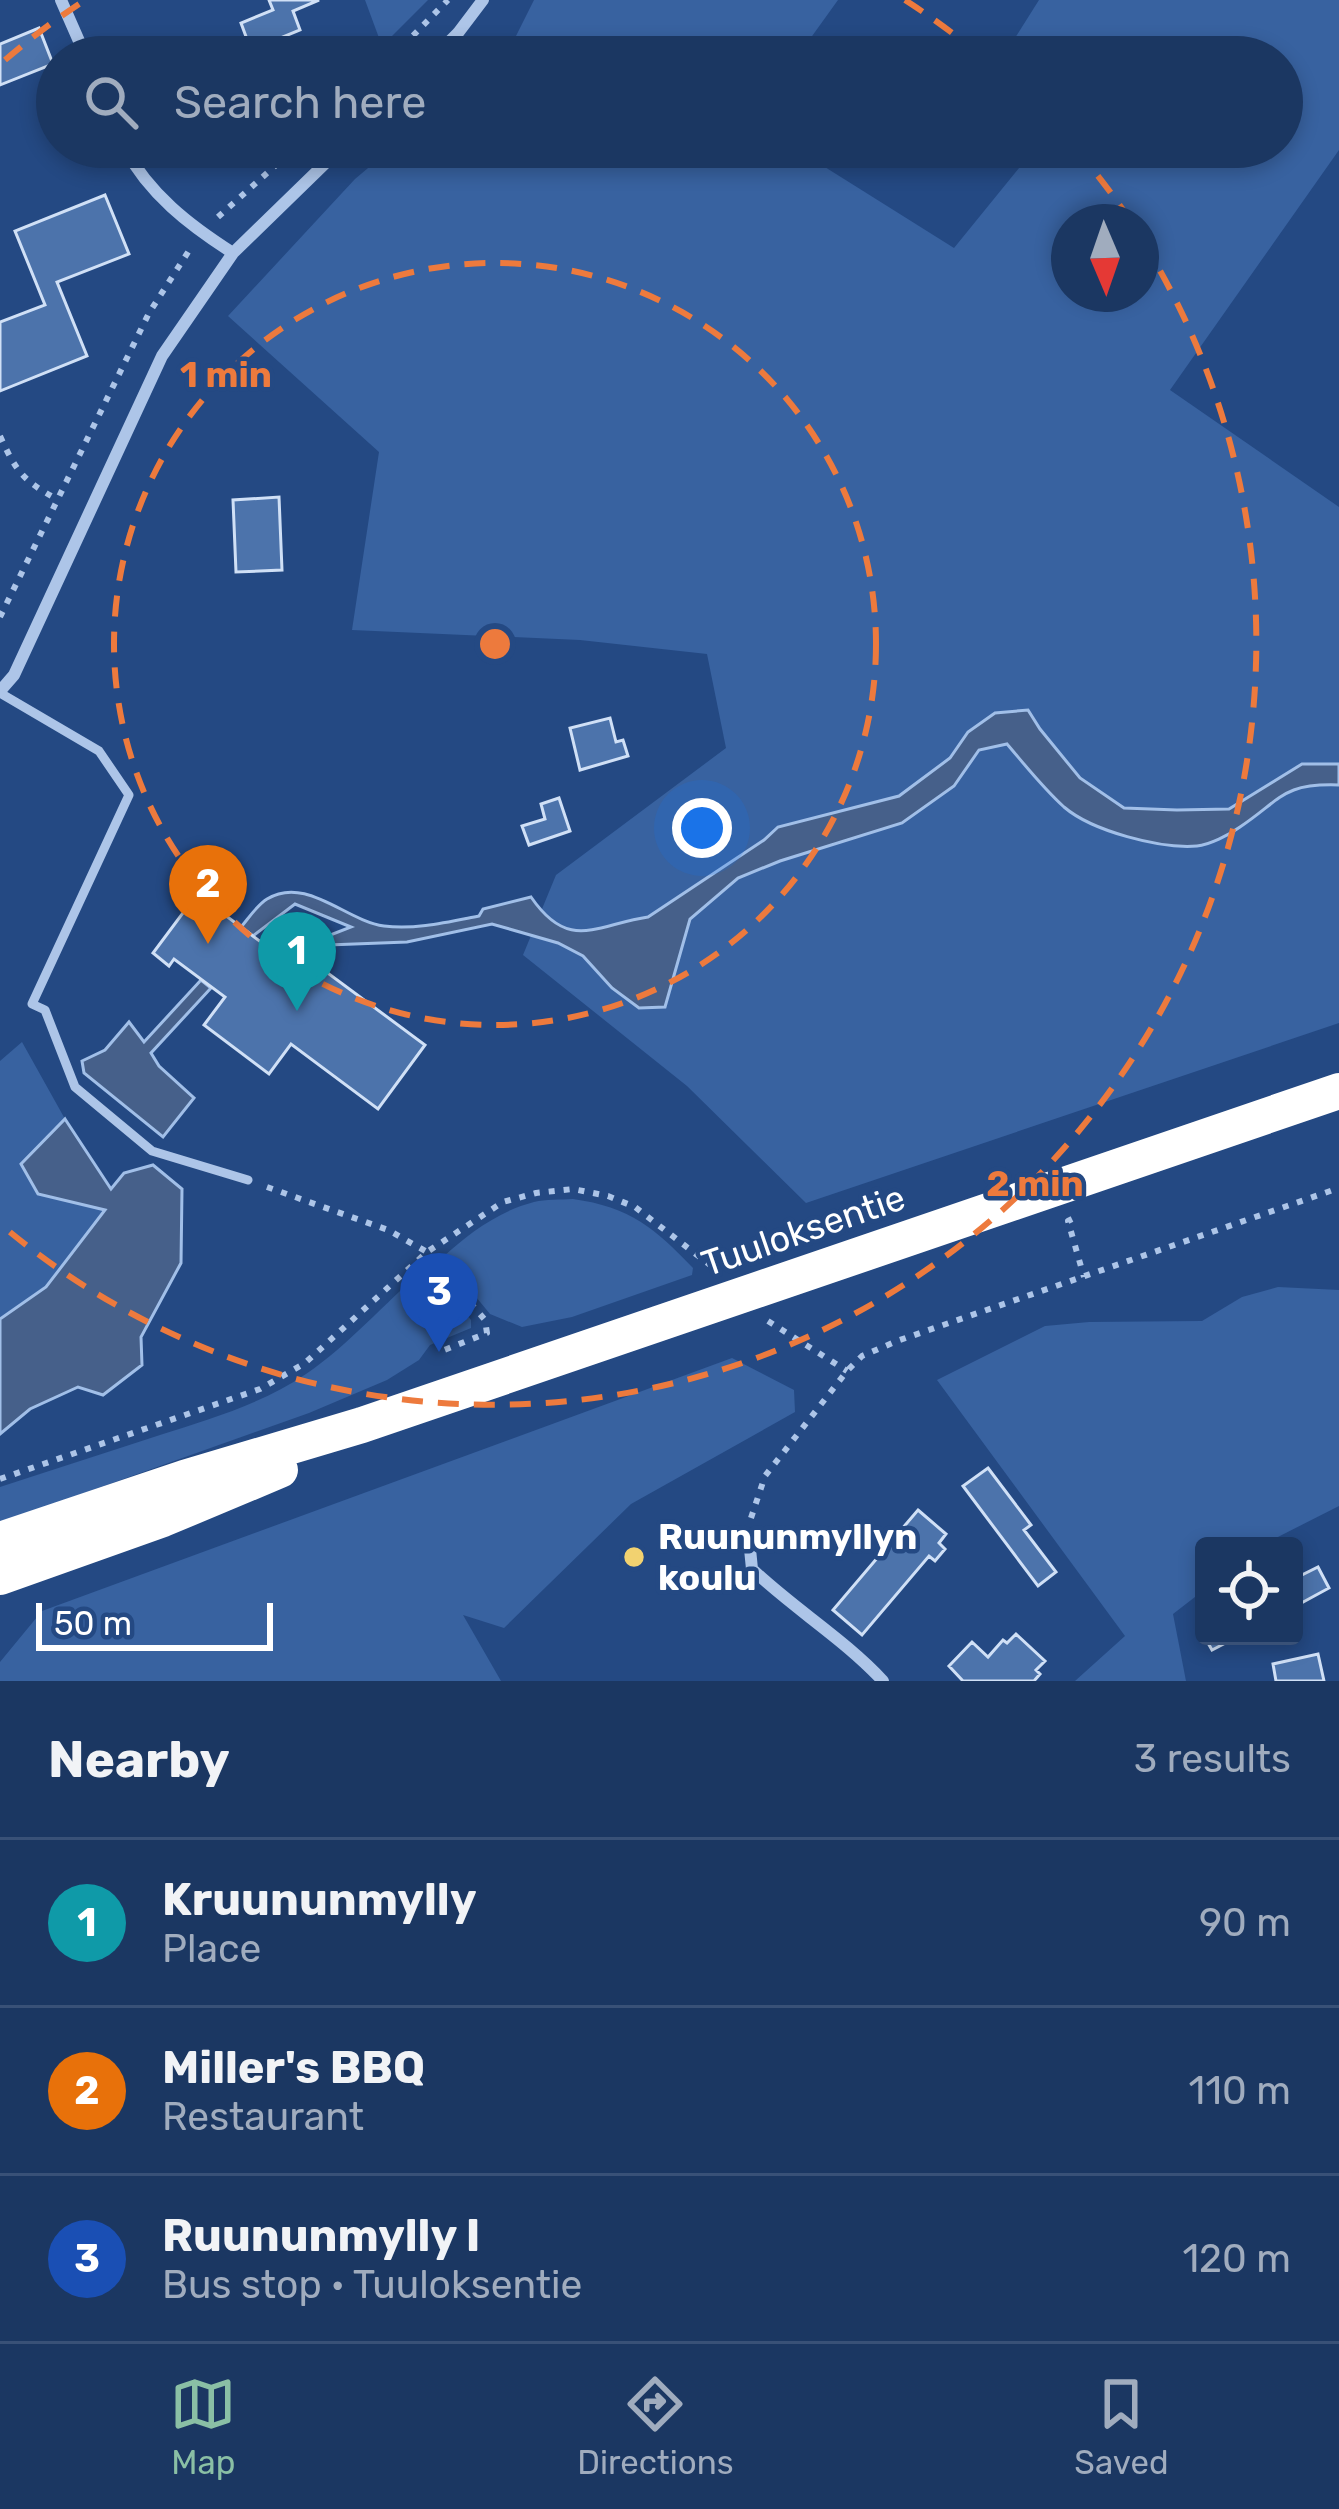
<!DOCTYPE html>
<html lang="en">
<head>
<meta charset="utf-8">
<style>
  :root { --surface:#1b3762; --page:#28426b; --text:#f1f3f6; --muted:#a0acbe; --line:#395177; --accent:#8abfa5 }
  body { margin:0; font-family:Rubik,sans-serif; background:var(--page); color:var(--text) }
  .controls { position:absolute; right:36px; bottom:36px; display:grid; overflow:hidden; border-radius:12px; box-shadow:0 6px 18px #0003 }
  .controls button { width:108px; height:108px; display:grid; place-items:center; padding:0; border:0; border-bottom:3px solid var(--line); background:var(--surface); color:var(--text); font:60px sans-serif }
  .compass { position:absolute; left:1051px; top:204px; width:108px; height:108px; border-radius:50%; background:var(--surface); box-shadow:0 6px 18px #0003; rotate:178deg }
  .scale { position:absolute; left:36px; bottom:30px; width:237px; box-sizing:border-box; padding-left:12px; border:6px solid #fff; border-top:0; font-size:33px; line-height:42px; white-space:nowrap; color:#fff; -webkit-text-stroke:9px #244983; paint-order:stroke }
  .you { position:absolute; left:702px; top:828px; width:42px; height:42px; margin:-30px; border:9px solid #fff; border-radius:50%; background:#1a73e8; box-shadow:0 0 0 18px #1a73e833 }
  .badge { display:grid; place-items:center; width:78px; height:78px; border-radius:50%; background:var(--accent); color:#fff; font-size:39px; font-weight:700 }
  .pin { position:absolute; translate:-50% -99px; filter:drop-shadow(0 3px 6px #0008) }
  .pin::after { content:''; position:absolute; top:63px; width:42px; height:36px; background:inherit; clip-path:polygon(0 0,100% 0,50% 100%) }
  .list { margin:0; padding:0; list-style:none }
  h2 { display:flex; justify-content:space-between; align-items:center; height:156px; margin:0; padding:0 48px; font-size:51px }
  h2 small { font-size:39px; font-weight:400; color:var(--muted) }
  .list li { display:grid; grid-template-columns:78px 1fr auto; gap:36px; align-items:center; box-sizing:border-box; height:168px; padding:0 48px; border-top:3px solid var(--line) }
  .list b { display:block; font-size:45px; white-space:nowrap }
  .list p { margin:0; font-size:39px; white-space:nowrap; color:var(--muted) }
  .list em { font-size:39px; font-style:normal; color:var(--muted) }
  .icon { flex:none; width:66px; height:66px; fill:none; stroke:currentColor; stroke-width:2; stroke-linecap:round; stroke-linejoin:round }
  .map { position:relative; flex:none; width:1339px; height:1681px; overflow:hidden }
  .search { position:absolute; background:var(--surface); box-shadow:0 6px 18px #0003; left:36px; right:36px; top:36px; height:132px; display:flex; align-items:center; gap:30px; box-sizing:border-box; padding:0 42px; border-radius:66px; color:var(--muted); font-size:45px }
  .sheet { height:660px; background:var(--surface) }
  nav { display:flex; justify-content:space-around; align-items:center; box-sizing:border-box; height:168px; border-top:3px solid var(--line); background:var(--surface); font-size:33px; color:var(--muted) }
  nav a { display:grid; justify-items:center; gap:6px }
  nav .on { color:var(--accent) }
  .map>svg:first-child { display:block }
</style>
</head>
<body>
<div class="map">
<svg width="1339" height="1681" viewBox="0 0 1339 1681">
  <rect width="100%" height="100%" fill="#244983"/>
  <path fill="#3862a0" fill-rule="evenodd" d="M365,0H428L382,46Z
    M534,0H838L797,57H498L511,46Z
    M1039,0H1339V150L1170,390L1339,507V1023L806,1203L687,1086L523,955L556,875L726,748L707,654L580,640L352,630L379,452L228,316L355,179L393,147H793L954,248L1036,147H1282V57H1003ZM1069,222H1141V294H1069Z
    M22,1042L65,1119L21,1165L38,1194L106,1209L46,1287L0,1319V1061Z
    M573,1199C630,1207 655,1228 693,1268L692,1275L572,1317L522,1327L490,1314L443,1257C469,1233 499,1211 534,1202C546,1199 560,1200 573,1199Z
    M424,1270L433,1273L471,1320V1328L430,1345L419,1360L387,1380L309,1413L0,1523V1487C53,1470 107,1452 160,1435C209,1419 262,1404 306,1374C349,1345 384,1303 424,1270Z
    M1278,1287L1339,1290V1506L1260,1546H1204V1590L1173,1614L1186,1681H1075L1125,1636L937,1380L1045,1326L1089,1322L1202,1321L1242,1297Z
    M732,1358L794,1390L795,1412L631,1504L504,1628L463,1615L501,1681H0V1662L42,1611Z"/>
  <path fill="#46608a" stroke="#a1bfe8" stroke-width="3" d="M1028,710L1040,729L1080,778L1124,808L1177,810L1229,809L1302,764H1339V785C1282,783 1282,799 1240,827C1229,835 1209,845 1197,846C1160,849 1092,831 1064,807C1043,788 1025,765 1007,744L979,750L954,786L902,823L780,861L738,878L690,919L665,1007L639,1008L612,988L583,956L558,943L492,924L407,942L328,945L293,966L279,955L351,927L295,904L253,936L241,927C248,919 257,905 267,899C306,875 346,921 384,926C415,930 448,922 479,916L483,909L531,897C569,952 595,925 648,917L764,840L778,827L899,796L950,758L968,732L995,713Z
    M201,980L211,988L151,1053L159,1066L194,1098L163,1137L84,1073L82,1061L105,1050L129,1022L144,1042Z
    M65,1119L111,1189L124,1173L153,1165L182,1189L181,1263L141,1337L142,1365L103,1395L78,1387L30,1409L0,1434V1319L46,1287L105,1210L38,1194L21,1164Z"/>
  <path fill="#4c73ab" stroke="#d0e0f6" stroke-width="3" d="M269,0H319L293,11L300,30L251,50L241,23L273,10Z
    M39,28L53,64L0,85V44Z
    M147,147H194L153,163Z
    M105,195L129,254L57,282L87,356L0,391V322L45,305L15,231Z
    M279,497L282,570L236,572L233,500Z
    M610,718L616,742L623,740L628,756L580,770L570,728Z
    M559,798L570,831L529,845L522,826L545,819L541,804Z
    M197,894L301,972L293,982L304,990L321,968L425,1045L378,1109L291,1044L269,1074L204,1025L225,997L174,959L169,966L153,953Z
    M988,1468L1031,1525L1024,1530L1056,1572L1038,1586L963,1486Z
    M918,1510L946,1534L939,1543L945,1549L935,1561L929,1556L862,1635L833,1610Z
    M1318,1567L1329,1588L1294,1607V1579Z
    M1016,1634L1045,1661L1036,1670L1040,1674L1034,1681H963L949,1666L972,1642L988,1657L1003,1640L1007,1643Z
    M1204,1636H1239L1212,1650Z
    M1318,1654L1324,1681H1276L1273,1664Z"/>
  <g fill="none" stroke-linecap="round" stroke-linejoin="round">
    <path stroke="#adc5e8" stroke-width="6" stroke-dasharray="6 9" stroke-linecap="butt" d="M392,57L448,0
      M218,217L296,147
      M0,436C16,471 23,481 57,499
      M0,617L149,313L190,249
      M267,1187L388,1230L427,1252L485,1320L487,1333L439,1352
      M1072,1219L1068,1221L1084,1277
      M768,1321L847,1371
      M0,1479L260,1389L305,1363L427,1252L503,1202L536,1193L573,1189L608,1196L635,1207L710,1265
      M751,1518L765,1476L847,1371L862,1356L897,1341L1339,1188"/>
    <path stroke="#adc5e8" stroke-width="9" d="M0,693L99,751L129,795L32,1004L45,1010L75,1087L152,1151L248,1180"/>
    <path stroke="#adc5e8" stroke-width="12" d="M61,0L86,57
      M434,57L458,33L483,0
      M124,147C149,194 189,225 233,253
      M0,691L14,675L162,356L233,253L342,147
      M749,1539L752,1569C794,1609 844,1639 883,1681"/>
    <path stroke="#fff" stroke-width="36" d="M0,1540L184,1478L362,1425L1339,1091
      M0,1577L163,1519L280,1470"/>
  </g>
  <g fill="none" stroke="#ed7a3d" stroke-width="6" stroke-dasharray="21 15">
    <circle cx="495" cy="644" r="381"/>
    <path d="M5 60A763 763 0 0 1 85 0M905 0A763 763 0 0 1 980 55M1075 148A763 763 0 0 1 1128 217M1142 240A763 763 0 0 1 5 1228"/>
  </g>
  <circle fill="#f2d270" stroke="#244983" stroke-width="4.5" cx="634" cy="1557" r="12"/>
  <g text-anchor="middle" stroke-width="9" stroke-linejoin="round" paint-order="stroke">
    <g font-size="36" fill="#fff" stroke="#244983">
      <text transform="translate(803 1230) rotate(-19)" y="13">Tuuloksentie</text>
    </g>
    <g font-size="36" font-weight="bold" fill="#fff" stroke="#244983" text-anchor="start">
      <text x="658" y="1549">Ruununmyllyn<tspan x="658" dy="41">koulu</tspan></text>
    </g>
  </g>
  <circle cx="495" cy="644" r="18" fill="#ed7a3d" stroke="#244983" stroke-width="6"/>
  <g font-size="36" text-anchor="middle" font-weight="bold" fill="#ed7a3d" stroke="#244983" stroke-width="9" stroke-linejoin="round" paint-order="stroke">
    <text x="226" y="387">1 min</text>
    <text x="1035" y="1196">2 min</text>
  </g>
</svg>
<div class="controls">
<button><svg class="icon" aria-label="locate" viewBox="0 0 24 24"><circle cx="12" cy="12" r="6"/><path d="M12 2v4M12 18v4M2 12h4M18 12h4"/></svg></button>
</div>
<svg class="compass" viewBox="-18 -18 36 36"><path d="M0-13l5 13h-10z" fill="#e53935"/><path d="M0 13l5-13h-10z" fill="#a0acbe"/></svg>
<div class="scale">50 m</div>
<div class="you"></div>
<div class="pin badge" style="left:297px;top:1011px;background:#0f9aa8">1</div>
<div class="pin badge" style="left:208px;top:944px;background:#e8710a">2</div>
<div class="pin badge" style="left:439px;top:1352px;background:#1a4fb4">3</div>
<div class="search"><svg class="icon" aria-label="search" viewBox="0 0 24 24"><circle cx="10" cy="10" r="6"/><path d="M15 15l6 6"/></svg>Search here</div>
</div>
<section class="sheet">
<h2>Nearby<small>3 results</small></h2>
<ul class="list">
<li><span class="badge" style="background:#0f9aa8">1</span><div><b>Kruununmylly</b><p>Place</p></div><em>90 m</em></li>
<li><span class="badge" style="background:#e8710a">2</span><div><b>Miller's BBQ</b><p>Restaurant</p></div><em>110 m</em></li>
<li><span class="badge" style="background:#1a4fb4">3</span><div><b>Ruununmylly I</b><p>Bus stop · Tuuloksentie</p></div><em>120 m</em></li>
</ul>
</section>
<nav>
<a class="on"><svg class="icon" aria-label="map" viewBox="0 0 24 24"><path d="M3 6l6-2 6 2 6-2v14l-6 2-6-2-6 2zM9 4v14M15 6v14"/></svg>Map</a>
<a><svg class="icon" aria-label="directions" viewBox="0 0 24 24"><path d="M12 3l9 9-9 9-9-9zM9 14v-3h6M13 9l2 2-2 2"/></svg>Directions</a>
<a><svg class="icon" aria-label="saved" viewBox="0 0 24 24"><path d="M7 4h10v16l-5-4-5 4z"/></svg>Saved</a>
</nav>
</body>
</html>
